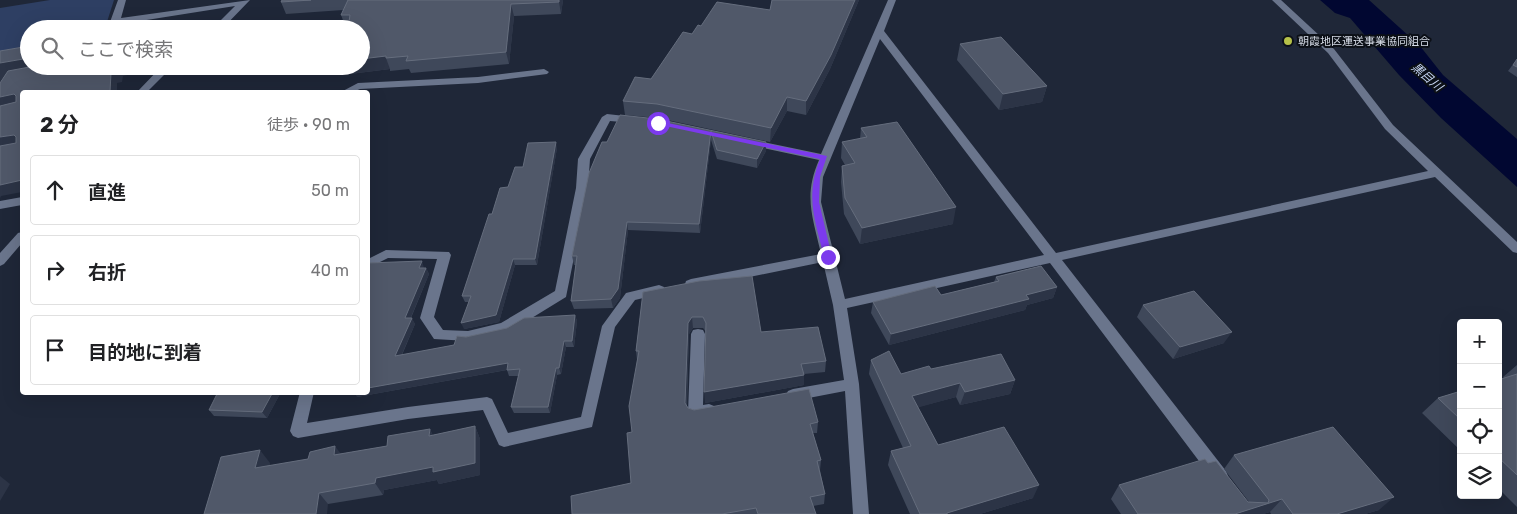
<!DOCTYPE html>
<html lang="ja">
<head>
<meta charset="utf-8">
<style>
  :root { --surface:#fff; --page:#f2f2f2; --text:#202124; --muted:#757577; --line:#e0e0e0 }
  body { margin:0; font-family:Rubik,"Noto Sans JP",sans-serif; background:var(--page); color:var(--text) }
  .controls { position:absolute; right:15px; bottom:15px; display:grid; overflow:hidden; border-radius:5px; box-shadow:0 5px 20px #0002 }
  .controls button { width:45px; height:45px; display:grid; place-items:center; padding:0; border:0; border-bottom:1px solid var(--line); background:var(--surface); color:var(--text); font:25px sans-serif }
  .stop { position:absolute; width:15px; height:15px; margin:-11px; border:4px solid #7c3aed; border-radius:50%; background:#fff }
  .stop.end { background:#7c3aed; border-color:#fff; box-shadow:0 1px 5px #0008 }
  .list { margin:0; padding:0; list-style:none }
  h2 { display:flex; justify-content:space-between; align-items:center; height:65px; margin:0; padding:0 20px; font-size:21px }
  h2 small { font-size:16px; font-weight:400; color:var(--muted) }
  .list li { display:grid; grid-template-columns:32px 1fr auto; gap:15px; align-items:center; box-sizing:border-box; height:70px; margin:0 10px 10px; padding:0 10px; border:1px solid var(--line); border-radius:5px }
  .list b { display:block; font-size:19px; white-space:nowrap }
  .list em { font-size:16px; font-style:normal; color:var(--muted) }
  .icon { flex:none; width:28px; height:28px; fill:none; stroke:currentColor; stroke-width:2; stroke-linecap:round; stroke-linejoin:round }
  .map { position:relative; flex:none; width:1517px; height:514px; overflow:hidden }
  .search { position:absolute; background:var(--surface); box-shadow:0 5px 20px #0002; left:20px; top:20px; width:350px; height:55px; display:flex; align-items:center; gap:12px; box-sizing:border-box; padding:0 18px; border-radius:28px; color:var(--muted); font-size:19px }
  .panel { position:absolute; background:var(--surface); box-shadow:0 5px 20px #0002; left:20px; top:90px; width:350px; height:305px; border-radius:5px }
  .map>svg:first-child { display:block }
</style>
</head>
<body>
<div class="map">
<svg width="1517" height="514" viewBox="0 0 1517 514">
  <rect width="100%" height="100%" fill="#1f2738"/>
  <path fill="#2e3f63" d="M50,0H114L106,25L82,29H29V56L0,61V8Z"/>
  <path fill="#010731" d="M1320,0H1369L1420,46L1443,75L1517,139V187L1441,118L1399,75L1350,18L1335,13Z"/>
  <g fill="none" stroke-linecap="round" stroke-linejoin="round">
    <path fill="#6a758c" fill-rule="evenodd" d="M118,0H126L121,18L250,0L222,29H212L235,6L115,25L110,22Z
      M888,0H896L884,31L1056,253L1428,171L1385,129L1328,53L1272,0H1281L1334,49L1393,125L1517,242V253L1513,252L1435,177L1062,260L1226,471L1228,476L1226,481L1220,483L1214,481L1050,263L847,308L859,384L869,514H853L845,391L793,401L788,399L786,395L788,391L793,389L844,380L833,305L823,262L691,289L686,287L685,284L686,281L691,279L821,254C813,218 803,196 819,160L749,145L744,142L749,139L821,154ZM880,39L1044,255L845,299L821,202L823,177Z
      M162,66H173L147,92H137Z
      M544,69L549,72L547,74L478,83L360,89L353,92H341L358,83L478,77Z
      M607,114L634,117L639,120L634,123L610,121L590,159L588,188L566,297L509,332L468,341L434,339L420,318L437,259L388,258L368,268V259L386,250L449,252L451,255L434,317L443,330L468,331L501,323L555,291L576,188L578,159L602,117Z
      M22,197V205L0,209V201Z
      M22,232V243L4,264L0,266V253L18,233Z
      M659,285L664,287L665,290L664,293L635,300L615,327L592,427L504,447L499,445L483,410L408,419L298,438L293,436L290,431L300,392H314L307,423L408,407L487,397L492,399L508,433L581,417L602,326L626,293Z
      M698,329L703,330L705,334L703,405L709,404L714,406L716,410L714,414L695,419L690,417L688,413L691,334L693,330Z"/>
  </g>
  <path fill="#3f485a" d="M282,0H563L561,14L514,16L509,64L411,73L409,69L390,71V69L350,74L347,66H361L348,28H346L341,15L343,10L286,14L281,2Z
    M772,0H859L830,69L806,115L787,111L770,142L658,118L625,115L623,101L651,79L692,34L701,26L770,10Z
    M960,44L1047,86L1042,102L999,110L957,60Z
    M1517,59V77L1508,71Z
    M620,115L766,142V151L757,168L717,159L711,140L700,233L628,230L620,298L613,308L574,309L571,301L576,265H574L572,256Z
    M861,128L953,224L860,244L844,214L841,182L842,166L845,165L841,158L842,142L860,139Z
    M557,148L537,265H515L499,322L464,329L469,302H465L462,296L492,214L508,187L523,167Z
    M424,268H426L429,274L411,318L415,324L402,355L454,345L466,337L575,315L577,321L574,347H566L561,374L557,375L550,413H514L511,407L519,376H509L507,370L357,397Z
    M996,277L1057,287L1053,298L1027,305L1025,310L889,345L871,313L873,302L941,295L994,282Z
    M643,292L761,332L826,361L825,372L804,374V385L705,403L706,332L703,328H693L689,334L687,406L688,408L694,410L818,422L817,433H813L821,460L820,470L825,494L824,504L813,506L816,514H572L631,483L632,432L637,360L636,351Z
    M1143,305L1224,343L1173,359L1137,317Z
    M871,360L901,374L931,369L1015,380L1010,394L960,405L956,397L918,407L938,445L1033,498L980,514H910L888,465L891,451L903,448L869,374Z
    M1517,365V507L1498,488V380L1504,378L1503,377Z
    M1461,391V451L1422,413L1438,398Z
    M281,392L267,418L214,416L209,410Z
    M475,426L480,439V475L439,484L437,480L384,490L383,495L328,504L204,514L270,463L269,466L387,446L433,435Z
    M1234,455L1379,510L1365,514H1271L1270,512L1263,514H1121L1111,499L1119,485L1208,463L1248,502H1249L1224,469Z"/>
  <path fill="#2c3446" d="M559,0H563L561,14L559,2Z
    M855,0H859L830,69L806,115V101Z
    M511,4L514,16L509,64L506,52Z
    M386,56V58L390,69L350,74L347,66H361V59Z
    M29,58V66H44L7,73L0,82V63Z
    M117,66H156L155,69L123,76L122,82L117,83V92H110L111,73Z
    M1047,86L1042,102L999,110L1003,94Z
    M14,94L22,104L0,109V97Z
    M787,97V111L770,142L771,128Z
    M711,131V140L700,233L699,224Z
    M14,135L22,145L0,149V137Z
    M556,142L557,148L537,265L535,259Z
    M766,142V151L757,168V159Z
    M22,180V192L1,196L0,198V185Z
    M956,207L953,224L860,244L862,228Z
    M627,222L628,230L620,298L613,308L611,299Z
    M513,259L515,265L499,322L464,329L461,323Z
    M422,261L424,268L421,275L419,268Z
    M426,268L429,274L408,324L405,318Z
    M1057,287L1053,298L1027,305L1025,310L889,345L891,334L1026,295Z
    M575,315L577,321L574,347L572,341Z
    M692,317L693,328L689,334L686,414L685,403L688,323Z
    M412,318L415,324L398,363L395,356Z
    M1232,332L1224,343L1173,359L1180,347Z
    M564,341L566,347L561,374L559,368Z
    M508,363L511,369L357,397L354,392H368V388Z
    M556,368L557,375L550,413L548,407Z
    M804,375V385L705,403L704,392Z
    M1015,380L1010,394L960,405L965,392Z
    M960,383L956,397L909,410L912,396Z
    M273,392H281L267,418L262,412Z
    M475,426L480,439V475L439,484L437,480L384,490L383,495L375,483L376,478Z
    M430,429L436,441L429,436Z
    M335,446L344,458L334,455Z
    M260,450L270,463L266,480L255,468Z
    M0,476L10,484L0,501Z
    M1039,485L1033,498L980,514H946L947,513Z
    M319,493L328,504L327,514H316Z
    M1394,497L1379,510L1365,514H1337Z
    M1282,499L1270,512L1263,514H1235Z"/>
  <path fill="#505869" stroke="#656d7d" d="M282,0H311L281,2Z
    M348,0H559V2L511,4L506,52L406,61L408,56L386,58V56L361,59V29H348L350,15H341Z
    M772,0H855L831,55L806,101L787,97L771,128L657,104L623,101L635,77L651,79L683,32L692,34L698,25L701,26L717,2L770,10Z
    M163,26V29H146Z
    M1001,37L1047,86L1003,94L960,44Z
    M29,46V58L0,63V51Z
    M1517,59V67L1513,65Z
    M35,66H117L115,72L111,73L110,92H22V180L0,185V146L16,143V137L14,135L0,137V106L16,102V96L14,94L0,97V83L8,71Z
    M620,115L657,119L766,142L757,159L717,150L711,131L699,224L627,222L618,289L611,299L571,301L577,256H572L589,173L602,142H607Z
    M897,122L956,207L862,228L845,198L842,166L855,163L842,142L867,137L861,128Z
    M556,142L535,259H513L496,315L461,323L471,296H462L489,214H492L500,188L508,187L515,167H523L528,143Z
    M422,261L419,268H426L405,318H412L395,356L454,345L457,336L466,337L507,328L524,318L575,315L572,341H564L559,368H556L548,407H511L520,369L507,370L508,363L368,388V263Z
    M1041,266L1057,287L1026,295L1029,299L891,334L873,302L935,286L941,295L999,281L996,277Z
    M752,276L761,332L818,327L826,361L801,364L804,375L704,392L706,323L703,317H692L688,323L685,403L688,408L694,410L809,389L818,422L810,424L821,460L817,461L825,494L810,497L816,514H758L756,508L722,514H572L571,496L631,483L627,433L632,432L629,406L639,351H636L643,292L699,281Z
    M1194,291L1232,332L1180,347L1143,305Z
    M889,351L901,374L929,366L931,369L1001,354L1015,380L965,392L960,383L912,396L938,445L1004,427L1039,485L947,513V514H920L891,451L911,446L871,360Z
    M1517,374V475L1498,457V380Z
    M1461,391V420L1438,398Z
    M218,392H273L262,412L209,410Z
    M475,426V463L433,472V467L376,478L375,483L319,493L316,514H204L221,457L260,450L255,468L308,459L310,452L335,446L334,455L387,446L388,436L430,429L429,436Z
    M1333,427L1394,497L1337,514H1293L1282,499L1235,514H1138L1119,485L1205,459L1208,463L1216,461L1248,502L1268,503L1269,500L1234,455Z"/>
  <path fill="#7c3aed" d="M658,121L827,156L820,177L819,202L832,257L831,259L828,260L824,257C815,219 805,198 820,159L656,124V121Z"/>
  <circle fill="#b6c149" stroke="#0c1017" stroke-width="2" cx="1288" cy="41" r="5"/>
  <g text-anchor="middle" stroke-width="4" stroke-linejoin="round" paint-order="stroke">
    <g font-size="11" fill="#d6dce7" stroke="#0c1017" text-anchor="start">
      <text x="1298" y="45">朝霞地区運送事業協同組合</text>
    </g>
    <g font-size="12" font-style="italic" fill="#c6d5f3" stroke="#0c1017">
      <text transform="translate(1427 77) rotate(41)" y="4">黒目川</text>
    </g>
  </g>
</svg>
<div class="controls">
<button>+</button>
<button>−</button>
<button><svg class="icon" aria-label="locate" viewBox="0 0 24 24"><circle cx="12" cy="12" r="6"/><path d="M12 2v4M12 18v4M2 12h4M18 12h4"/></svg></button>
<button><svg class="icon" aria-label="layers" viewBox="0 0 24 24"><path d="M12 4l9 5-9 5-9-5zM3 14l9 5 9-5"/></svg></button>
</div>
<div class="stop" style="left:658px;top:123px"></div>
<div class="stop end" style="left:828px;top:257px"></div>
<div class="search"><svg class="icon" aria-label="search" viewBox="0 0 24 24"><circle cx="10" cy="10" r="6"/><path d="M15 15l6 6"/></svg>ここで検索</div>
<section class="panel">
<h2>2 分<small>徒歩 · 90 m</small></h2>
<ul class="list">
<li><svg class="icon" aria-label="ahead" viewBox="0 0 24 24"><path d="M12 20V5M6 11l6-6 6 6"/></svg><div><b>直進</b></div><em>50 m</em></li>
<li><svg class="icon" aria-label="right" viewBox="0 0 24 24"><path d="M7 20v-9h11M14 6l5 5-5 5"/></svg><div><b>右折</b></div><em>40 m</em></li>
<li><svg class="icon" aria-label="arrive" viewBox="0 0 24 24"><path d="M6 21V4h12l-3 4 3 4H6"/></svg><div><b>目的地に到着</b></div></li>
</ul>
</section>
</div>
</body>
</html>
